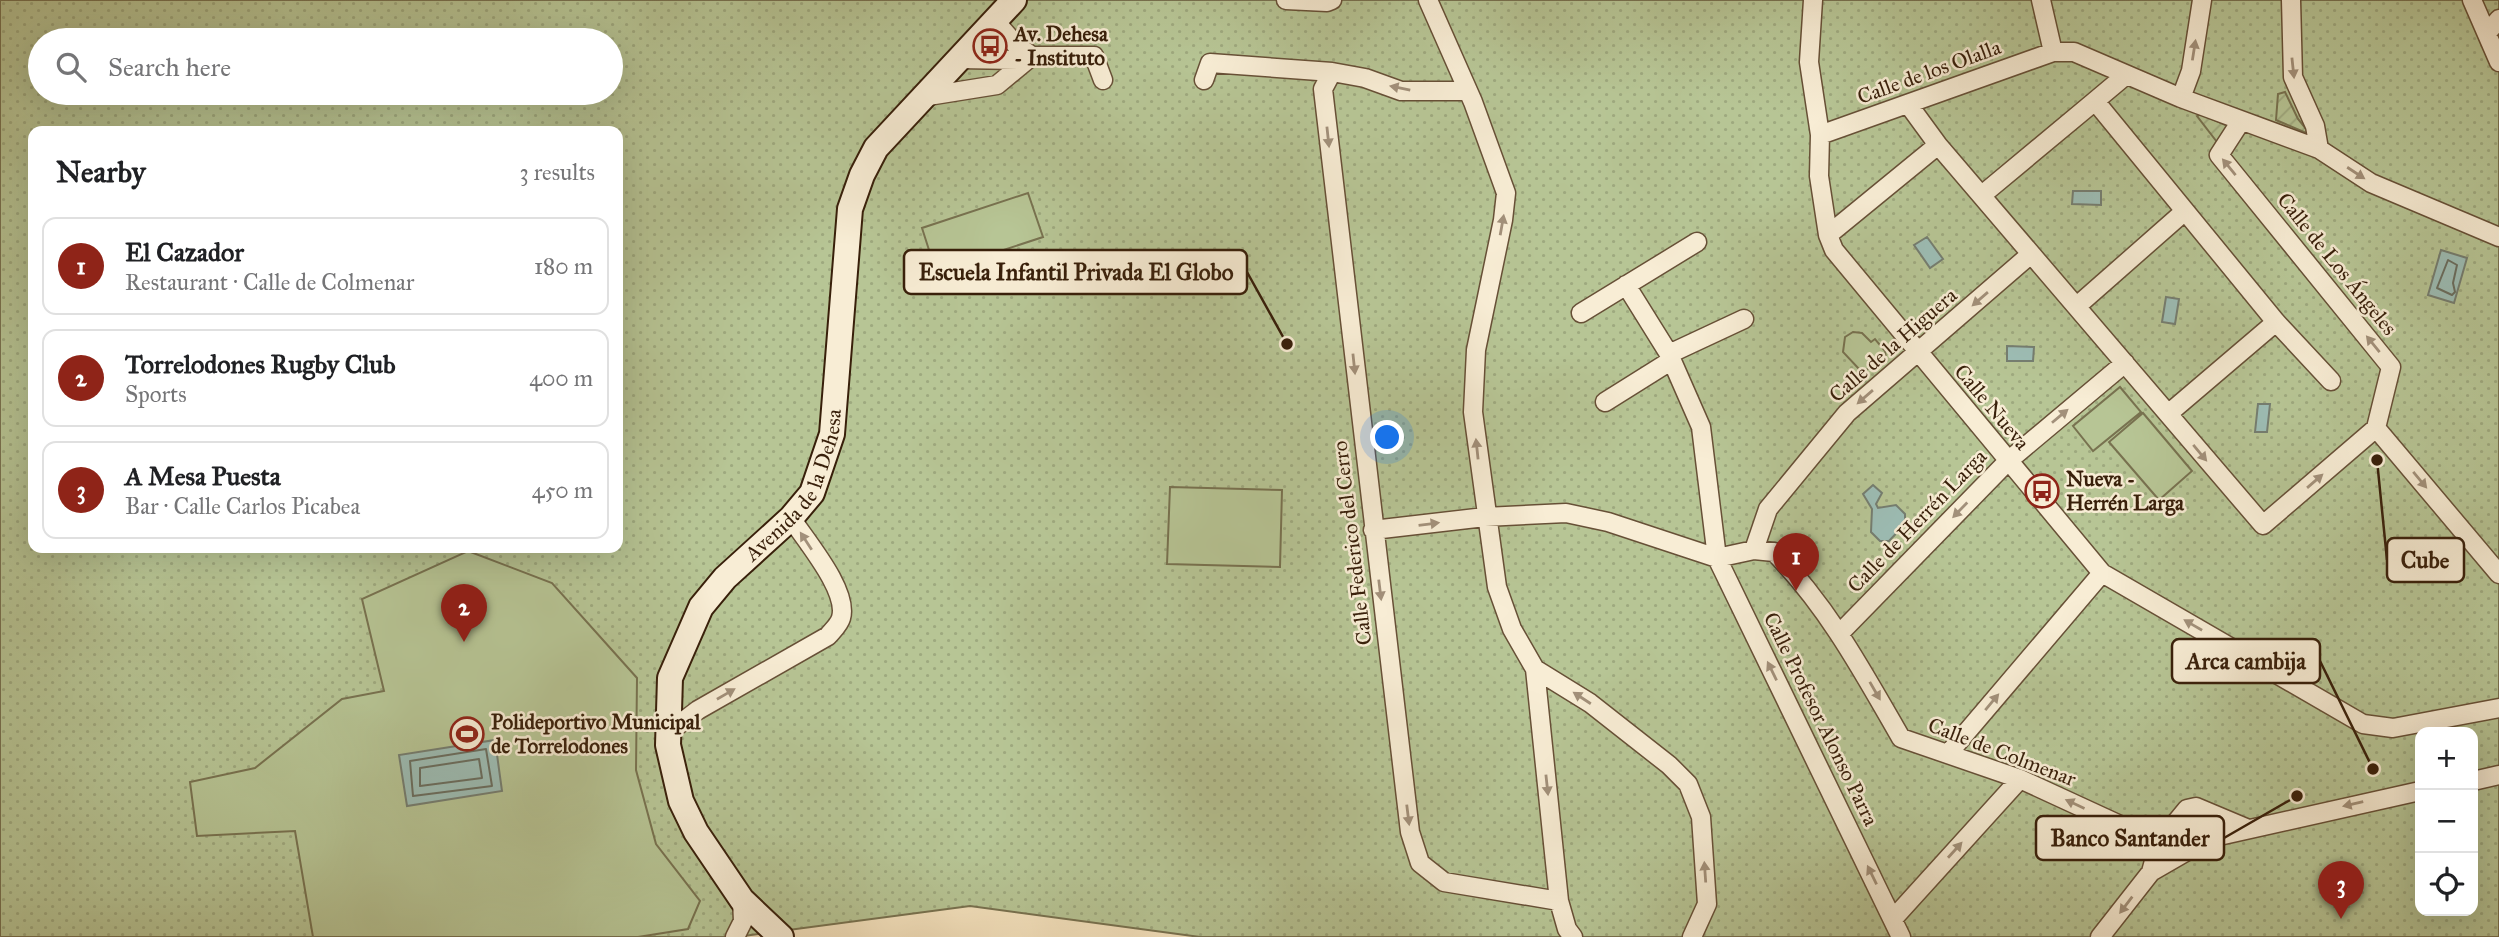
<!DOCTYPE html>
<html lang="en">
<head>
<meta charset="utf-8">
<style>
  :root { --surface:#fff; --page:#f6f6f6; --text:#202124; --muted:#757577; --line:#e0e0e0; --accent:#8f2418 }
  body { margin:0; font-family:"IM FELL Great Primer",serif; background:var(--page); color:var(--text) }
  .controls { position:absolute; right:21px; bottom:21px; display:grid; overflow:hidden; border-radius:14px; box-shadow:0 7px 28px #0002 }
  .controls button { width:63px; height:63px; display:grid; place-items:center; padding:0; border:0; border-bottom:2px solid var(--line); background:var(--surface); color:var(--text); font:35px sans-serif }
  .you { position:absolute; left:1388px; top:438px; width:24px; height:24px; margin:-18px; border:5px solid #fff; border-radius:50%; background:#1a73e8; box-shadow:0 0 0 10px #1a73e833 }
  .badge { display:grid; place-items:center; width:46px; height:46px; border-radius:50%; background:var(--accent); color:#fff; font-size:23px; font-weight:700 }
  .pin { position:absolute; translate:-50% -58px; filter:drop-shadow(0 2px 4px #0008) }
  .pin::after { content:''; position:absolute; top:37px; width:24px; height:21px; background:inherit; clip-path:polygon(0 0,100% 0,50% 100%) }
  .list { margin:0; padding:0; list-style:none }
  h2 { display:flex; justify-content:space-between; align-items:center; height:91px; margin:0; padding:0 28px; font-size:30px }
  h2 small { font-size:23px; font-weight:400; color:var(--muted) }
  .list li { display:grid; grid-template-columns:46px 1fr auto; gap:21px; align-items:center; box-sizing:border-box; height:98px; margin:0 14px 14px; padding:0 14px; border:2px solid var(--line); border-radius:14px }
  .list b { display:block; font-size:26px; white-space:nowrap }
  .list p { margin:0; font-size:23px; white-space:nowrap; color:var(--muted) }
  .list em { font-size:23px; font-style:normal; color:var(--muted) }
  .icon { flex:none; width:38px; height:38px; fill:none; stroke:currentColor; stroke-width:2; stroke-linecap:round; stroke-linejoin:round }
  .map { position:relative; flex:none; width:2499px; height:937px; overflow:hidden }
  .search { position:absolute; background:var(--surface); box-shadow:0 7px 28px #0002; left:28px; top:28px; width:595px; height:77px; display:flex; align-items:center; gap:18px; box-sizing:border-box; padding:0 24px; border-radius:38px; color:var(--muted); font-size:26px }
  .panel { position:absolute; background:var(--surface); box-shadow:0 7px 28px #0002; left:28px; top:126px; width:595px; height:427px; border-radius:14px }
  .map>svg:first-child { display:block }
</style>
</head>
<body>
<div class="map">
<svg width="2499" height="937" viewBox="0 0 2499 937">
  <defs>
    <pattern id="grass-dots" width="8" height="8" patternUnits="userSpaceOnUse" patternTransform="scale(1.75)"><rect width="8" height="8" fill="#b7c595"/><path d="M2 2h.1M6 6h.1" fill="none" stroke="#9ea97f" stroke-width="1.8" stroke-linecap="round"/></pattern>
    <pattern id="garden-furrows" width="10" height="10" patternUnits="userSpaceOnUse" patternTransform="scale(1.75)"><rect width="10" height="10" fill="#b7c595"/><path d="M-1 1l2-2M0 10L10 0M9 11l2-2" fill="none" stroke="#9ea97f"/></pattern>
  </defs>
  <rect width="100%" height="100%" fill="#f5e3bf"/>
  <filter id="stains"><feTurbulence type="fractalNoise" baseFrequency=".00286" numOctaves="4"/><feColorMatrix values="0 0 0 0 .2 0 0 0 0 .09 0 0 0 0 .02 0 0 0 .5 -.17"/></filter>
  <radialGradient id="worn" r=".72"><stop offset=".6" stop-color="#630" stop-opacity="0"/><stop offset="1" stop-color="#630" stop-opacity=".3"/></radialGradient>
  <path fill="url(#grass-dots)" stroke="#787250" stroke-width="2" fill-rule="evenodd" d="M0,0H2499V937H1200L970,906L736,937H0ZM40,40H611V93H40ZM33,131H618V548H33ZM2420,732H2473V911H2420Z"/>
  <path fill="url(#garden-furrows)" stroke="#787250" stroke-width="2" d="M2285,92L2298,119L2311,135L2276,120L2278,94Z
    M2201,114L2230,127L2217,142L2197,116Z
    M2199,813L2214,823L2211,828L2174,850L2168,847L2167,841L2182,822Z"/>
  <path fill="#b7c595" stroke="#787250" stroke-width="2" d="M1028,193L1043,237L936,272L922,228Z
    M1853,332L1862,333L1871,342L1875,339L1885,351L1886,358L1872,369H1859L1843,352L1845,337Z
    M2120,387L2141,412L2093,451L2073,426Z
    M2143,413L2192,471L2159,500L2109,442Z
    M1170,487L1282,490L1280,567L1167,564Z
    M468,551L552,583L637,678L636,770L656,844L700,901L688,929L638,937H313L295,831L197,836L190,782L255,768L342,699L384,691L362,599Z"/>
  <path fill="#9dbeb6" stroke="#757e71" stroke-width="2" d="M2073,191H2101V205L2072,204Z
    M1927,237L1943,259L1930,268L1914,245Z
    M2441,250L2467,258L2454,303L2428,295Z
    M2166,297L2179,299L2175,324L2162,322Z
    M2007,346L2034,347L2033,361H2007Z
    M2258,404H2270L2267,432H2255Z
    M1873,485L1882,493L1876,504L1878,508L1896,505L1905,514V524L1889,541H1880L1871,532L1872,509L1863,494Z
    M495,740L502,791L407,806L399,755Z"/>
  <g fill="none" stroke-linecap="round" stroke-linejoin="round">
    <path stroke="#6a6e60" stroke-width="2" d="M2448,260L2457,265L2453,283L2455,292L2452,295L2437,288Z
      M486,749L492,786L413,796L410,761Z
      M479,759L482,778L420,786V768Z"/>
    <defs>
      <path id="street" d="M1286,0L1327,2L1332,0
        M1428,0L1473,102L1506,193L1503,220L1476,350L1473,412L1497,587L1512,629L1535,669L1559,901L1567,929L1573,937
        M1813,0L1809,62L1820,135L1819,176L1828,235L1834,250L2102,573L2363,724L2393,728L2499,708
        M2041,0L2053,52
        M2291,0L2293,77L2315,126L2319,149
        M2472,0L2499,62
        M995,21L1016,45L1032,56
        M2487,33L2499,19
        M959,59L1024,60
        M1332,72L1323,89L1410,832L1420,863L1444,882L1559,901
        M2126,75L2095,101L2276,322L2331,381
        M1204,80L1210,63L1332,72L1365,78L1401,91H1468
        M922,97L997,85L1032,56H1094L1103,80
        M2181,98L2191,71L2202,0
        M1908,104L1938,145L2263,525L2376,428
        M2241,121L2219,155L2391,367L2376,428
        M1820,135L2053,52H2074L2181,98L2319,149L2371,183L2499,237
        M1982,195L2095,101
        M1828,235L1938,145
        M1626,285L1669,354L1701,427L1717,558L1901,937
        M2077,306L2185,211
        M1581,313L1697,242
        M1669,354L1744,319
        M1605,402L1672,360
        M2168,414L2276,322
        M2376,428L2499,574
        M1373,530L1485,517L1566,513L1608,522L1717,558L1754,550L1774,552C1828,607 1863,672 1901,738L2020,779L2159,843
        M1754,550L1768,509L1847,413L2031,254
        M1841,632L2008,461L2125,363
        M1535,669L1590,703L1669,765L1688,784L1701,817L1707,904L1692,937
        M669,732L698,710L828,636C832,631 839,625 841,618C849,591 806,541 791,518
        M1948,754L2102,573
        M2473,781L2499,775
        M2151,872L2210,838L2420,791
        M1893,919L2020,779
        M735,937L743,921L742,900
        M2100,937L2151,872L2159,843L2187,809L2196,807L2246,828"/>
      <g id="secondary">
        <path id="s1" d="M781,937L742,900L696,832L681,801L668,745L670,678L701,607L725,578L791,518L812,493L832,434L850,209L862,175L876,148L1014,0"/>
      </g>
    </defs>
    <use href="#street" stroke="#675037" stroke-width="21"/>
    <use href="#secondary" stroke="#381f0a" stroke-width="28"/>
    <use href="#street" stroke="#f8edd5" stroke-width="18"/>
    <use href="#secondary" stroke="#f8edd5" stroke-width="24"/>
  </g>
  <defs><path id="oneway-solid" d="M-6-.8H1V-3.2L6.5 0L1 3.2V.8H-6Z" transform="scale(1.75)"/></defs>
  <g fill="#a2907a">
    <use href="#oneway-solid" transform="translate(2194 50) rotate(-81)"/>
    <use href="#oneway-solid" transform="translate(2293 68) rotate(84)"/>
    <use href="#oneway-solid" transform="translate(1400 88) rotate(-168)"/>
    <use href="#oneway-solid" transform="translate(1328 137) rotate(84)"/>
    <use href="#oneway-solid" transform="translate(2229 167) rotate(-129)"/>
    <use href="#oneway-solid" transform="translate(2356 173) rotate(33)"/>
    <use href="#oneway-solid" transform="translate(1502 225) rotate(-80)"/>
    <use href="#oneway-solid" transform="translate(1980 299) rotate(139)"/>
    <use href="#oneway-solid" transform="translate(2373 344) rotate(-129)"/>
    <use href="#oneway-solid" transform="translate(1354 364) rotate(84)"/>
    <use href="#oneway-solid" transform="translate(1865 397) rotate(139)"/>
    <use href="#oneway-solid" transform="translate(2060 416) rotate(-40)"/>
    <use href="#oneway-solid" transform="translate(1477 449) rotate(-96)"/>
    <use href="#oneway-solid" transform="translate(2200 453) rotate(50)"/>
    <use href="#oneway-solid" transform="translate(2420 480) rotate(50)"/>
    <use href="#oneway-solid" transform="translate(2315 481) rotate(-41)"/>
    <use href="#oneway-solid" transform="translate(1960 510) rotate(134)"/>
    <use href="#oneway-solid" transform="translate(1429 524) rotate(-7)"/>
    <use href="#oneway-solid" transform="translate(806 541) rotate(-123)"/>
    <use href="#oneway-solid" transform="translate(1380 590) rotate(83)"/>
    <use href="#oneway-solid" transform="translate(2193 625) rotate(-150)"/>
    <use href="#oneway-solid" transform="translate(1772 671) rotate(-116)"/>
    <use href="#oneway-solid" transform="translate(1875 691) rotate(60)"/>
    <use href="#oneway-solid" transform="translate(726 694) rotate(-30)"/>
    <use href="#oneway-solid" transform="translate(1582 698) rotate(-147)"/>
    <use href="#oneway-solid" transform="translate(1992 702) rotate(-50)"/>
    <use href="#oneway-solid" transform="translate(1547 785) rotate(84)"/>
    <use href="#oneway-solid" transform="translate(2075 804) rotate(-155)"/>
    <use href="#oneway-solid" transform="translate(2353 804) rotate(167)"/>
    <use href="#oneway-solid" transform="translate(1408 815) rotate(83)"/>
    <use href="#oneway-solid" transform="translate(1955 850) rotate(-48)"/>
    <use href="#oneway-solid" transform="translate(1705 872) rotate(-94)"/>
    <use href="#oneway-solid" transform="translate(1872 875) rotate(-116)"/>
    <use href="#oneway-solid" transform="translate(2126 905) rotate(127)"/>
  </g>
  <defs>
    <symbol id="bus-ring" viewBox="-11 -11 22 22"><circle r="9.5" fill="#f8edd5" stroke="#8f2418" stroke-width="1.5"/><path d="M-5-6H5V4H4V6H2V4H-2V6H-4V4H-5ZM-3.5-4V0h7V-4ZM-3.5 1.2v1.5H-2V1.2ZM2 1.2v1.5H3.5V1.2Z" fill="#8f2418"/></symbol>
    <symbol id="stadium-ring" viewBox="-11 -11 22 22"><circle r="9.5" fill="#f8edd5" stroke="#8f2418" stroke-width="1.5"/><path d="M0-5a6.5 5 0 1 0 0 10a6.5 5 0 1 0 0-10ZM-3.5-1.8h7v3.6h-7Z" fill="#8f2418"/></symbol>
  </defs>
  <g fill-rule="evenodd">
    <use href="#bus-ring" x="971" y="27" width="38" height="38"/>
    <use href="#bus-ring" x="2023" y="472" width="38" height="38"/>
    <use href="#stadium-ring" x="448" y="715" width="38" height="38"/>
  </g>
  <g text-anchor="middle" stroke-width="5" stroke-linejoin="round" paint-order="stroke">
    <g font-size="21" font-weight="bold" fill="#381f0a" stroke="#f8edd5" text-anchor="start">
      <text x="1014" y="41">Av. Dehesa<tspan x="1014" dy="24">- Instituto</tspan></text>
      <text x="2066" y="486">Nueva -<tspan x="2066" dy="24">Herrén Larga</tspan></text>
      <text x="491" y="729">Polideportivo Municipal<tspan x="491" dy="24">de Torrelodones</tspan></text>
    </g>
    <g font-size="21" fill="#381f0a" stroke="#f8edd5">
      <text transform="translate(1929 72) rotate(-20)" y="7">Calle de los Olalla</text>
      <text transform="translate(2337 264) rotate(51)" y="7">Calle de Los Ángeles</text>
      <text transform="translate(1893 345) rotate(-41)" y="7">Calle de la Higuera</text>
      <text transform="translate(1992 407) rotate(50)" y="7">Calle Nueva</text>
      <text dy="7" stroke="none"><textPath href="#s1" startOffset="530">Avenida de la Dehesa</textPath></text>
      <text transform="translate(1917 521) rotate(-46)" y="7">Calle de Herrén Larga</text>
      <text transform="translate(1352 543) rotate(-97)" y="7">Calle Federico del Cerro</text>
      <text transform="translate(1821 719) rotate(64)" y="7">Calle Profesor Alonso Parra</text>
      <text transform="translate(2002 752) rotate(21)" y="7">Calle de Colmenar</text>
    </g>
  </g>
  <path fill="none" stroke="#381f0a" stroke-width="2.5" d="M1287 344L1247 272M2377 460L2387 560M2373 769L2320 661M2297 796L2224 838"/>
  <g fill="#381f0a" stroke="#f8edd5" stroke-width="2.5">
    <circle cx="1287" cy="344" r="7"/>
    <circle cx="2377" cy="460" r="7"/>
    <circle cx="2373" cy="769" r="7"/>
    <circle cx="2297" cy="796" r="7"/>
  </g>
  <g fill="#f8edd5" stroke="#381f0a" stroke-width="2.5">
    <rect x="904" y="250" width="343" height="44" rx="7"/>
    <rect x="2387" y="538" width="77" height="44" rx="7"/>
    <rect x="2172" y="639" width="148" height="44" rx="7"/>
    <rect x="2036" y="816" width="188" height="44" rx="7"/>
  </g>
  <g font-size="23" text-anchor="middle" font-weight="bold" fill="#381f0a">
    <text x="1076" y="280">Escuela Infantil Privada El Globo</text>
    <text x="2425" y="568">Cube</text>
    <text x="2246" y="669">Arca cambija</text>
    <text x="2130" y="846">Banco Santander</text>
  </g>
  <rect width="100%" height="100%" filter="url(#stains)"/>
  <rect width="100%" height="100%" fill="url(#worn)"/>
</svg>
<div class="controls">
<button>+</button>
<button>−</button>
<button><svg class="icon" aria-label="locate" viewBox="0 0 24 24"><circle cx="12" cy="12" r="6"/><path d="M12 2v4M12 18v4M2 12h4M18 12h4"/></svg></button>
</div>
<div class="you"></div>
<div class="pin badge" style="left:1796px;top:591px">1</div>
<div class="pin badge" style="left:464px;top:642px">2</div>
<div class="pin badge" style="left:2341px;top:919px">3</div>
<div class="search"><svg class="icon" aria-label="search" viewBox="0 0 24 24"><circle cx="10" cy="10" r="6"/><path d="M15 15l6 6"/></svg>Search here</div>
<section class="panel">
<h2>Nearby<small>3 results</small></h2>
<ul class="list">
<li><span class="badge">1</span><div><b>El Cazador</b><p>Restaurant · Calle de Colmenar</p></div><em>180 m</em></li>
<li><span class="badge">2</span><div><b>Torrelodones Rugby Club</b><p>Sports</p></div><em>400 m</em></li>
<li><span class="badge">3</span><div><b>A Mesa Puesta</b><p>Bar · Calle Carlos Picabea</p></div><em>450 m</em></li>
</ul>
</section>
</div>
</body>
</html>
